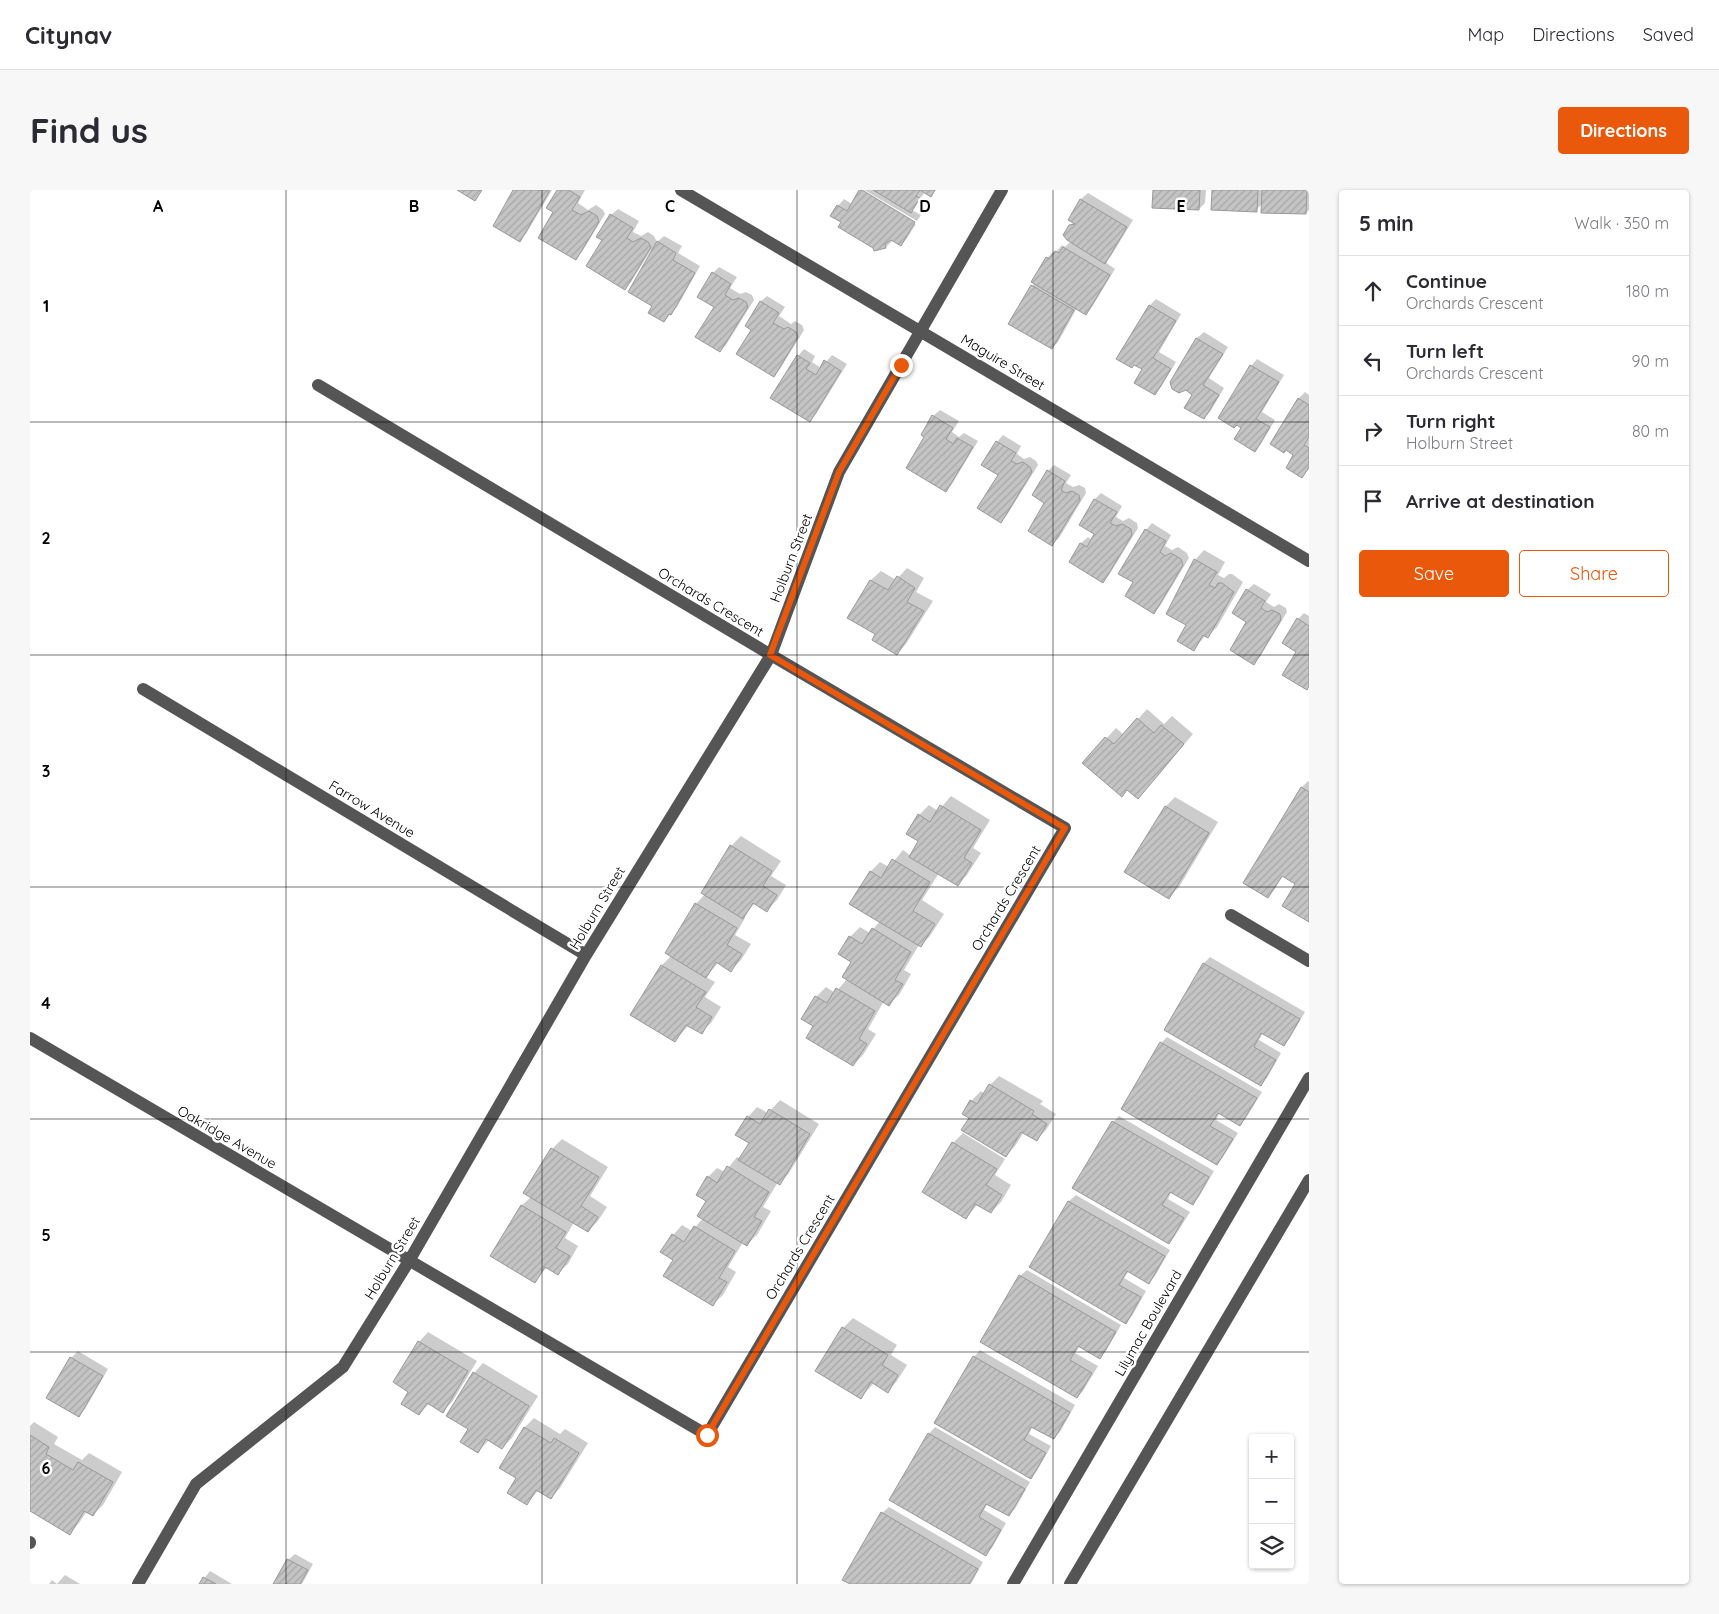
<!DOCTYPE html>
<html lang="en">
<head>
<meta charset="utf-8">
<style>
  :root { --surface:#fff; --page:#f7f7f7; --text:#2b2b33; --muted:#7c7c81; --line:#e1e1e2; --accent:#ea580c }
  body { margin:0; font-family:Quicksand,sans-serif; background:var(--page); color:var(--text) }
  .controls { position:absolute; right:15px; bottom:15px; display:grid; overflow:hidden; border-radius:5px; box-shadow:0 1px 4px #0004 }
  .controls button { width:45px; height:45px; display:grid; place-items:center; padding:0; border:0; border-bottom:1px solid var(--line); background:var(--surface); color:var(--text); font:25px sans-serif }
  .stop { position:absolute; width:15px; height:15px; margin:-11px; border:4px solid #ea580c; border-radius:50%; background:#fff }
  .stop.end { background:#ea580c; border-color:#fff; box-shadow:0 1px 5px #0008 }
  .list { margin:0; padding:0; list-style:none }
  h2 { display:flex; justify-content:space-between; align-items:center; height:65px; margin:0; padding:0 20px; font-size:21px }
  h2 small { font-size:16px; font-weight:400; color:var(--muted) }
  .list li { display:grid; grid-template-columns:32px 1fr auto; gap:15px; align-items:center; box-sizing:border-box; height:70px; padding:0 20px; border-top:1px solid var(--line) }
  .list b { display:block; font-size:19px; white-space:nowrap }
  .list p { margin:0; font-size:16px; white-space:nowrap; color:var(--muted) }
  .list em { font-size:16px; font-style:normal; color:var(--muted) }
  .actions { display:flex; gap:10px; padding:15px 20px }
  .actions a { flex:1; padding:11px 0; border:1px solid var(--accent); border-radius:5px; text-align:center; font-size:18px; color:var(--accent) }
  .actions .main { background:var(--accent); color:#fff }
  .icon { flex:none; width:28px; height:28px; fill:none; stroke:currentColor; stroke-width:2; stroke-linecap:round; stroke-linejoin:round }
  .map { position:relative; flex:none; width:1279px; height:1394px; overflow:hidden; border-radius:5px }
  header { display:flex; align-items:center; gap:30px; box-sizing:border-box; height:70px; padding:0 25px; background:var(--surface); border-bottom:1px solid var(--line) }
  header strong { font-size:24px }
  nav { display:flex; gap:28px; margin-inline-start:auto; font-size:18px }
  .intro { display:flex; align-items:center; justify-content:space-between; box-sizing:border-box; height:120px; padding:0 30px }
  h1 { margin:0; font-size:35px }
  .button { padding:12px 22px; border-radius:5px; background:var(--accent); color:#fff; font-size:18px; font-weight:700 }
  main { display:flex; gap:30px; padding:0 30px }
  aside { flex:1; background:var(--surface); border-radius:5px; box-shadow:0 1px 4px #0004 }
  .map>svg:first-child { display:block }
</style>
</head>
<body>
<header>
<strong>Citynav</strong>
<nav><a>Map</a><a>Directions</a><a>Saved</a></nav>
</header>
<div class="intro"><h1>Find us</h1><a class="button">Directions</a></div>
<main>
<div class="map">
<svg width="1279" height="1394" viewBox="0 0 1279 1394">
  <defs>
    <pattern id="building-hatch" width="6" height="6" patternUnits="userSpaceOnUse" patternTransform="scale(1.25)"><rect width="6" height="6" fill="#c4c4c4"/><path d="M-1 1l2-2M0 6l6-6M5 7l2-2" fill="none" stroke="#a7a7a7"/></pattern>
  </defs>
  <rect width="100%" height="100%" fill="#fff"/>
  <path fill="#0003" d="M485,0H522L496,44L489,50Z
    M528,0H555L548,13L558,20L566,15L573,20L575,24L552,62L545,69L525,22Z
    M831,0L886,34L877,48L871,55L863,50L856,57H844L813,32L808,16L814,9L822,14Z
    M834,0H906L901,5L895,2L882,20L891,25L887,31Z
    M1124,0H1176L1175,13L1169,19Z
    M1184,0H1279V20L1276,23L1232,14L1226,20Z
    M1058,3L1103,30L1081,66L1075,72L1085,79L1062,117L1056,124L1047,118L1028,152L1022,158L1002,96L1005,93L1017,68L1023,62L1025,63L1032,55L1035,57L1041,51L1040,36L1044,32L1039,29L1051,9Z
    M588,19L609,31L603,42L611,46L618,42L624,46L627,52L634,46L652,56L648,63L670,76L647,117L634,131L623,115V61L621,60L601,92L595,98L573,50L568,47L581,25Z
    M689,77L707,87L700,98L710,104L716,102L722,105L724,110L696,155L690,161L683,83Z
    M737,106L755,117L749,126L761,134L765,131L772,135L774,140L750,179L744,186L723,139L730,112Z
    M1126,109L1151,124L1129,162L1146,172L1131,197L1125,204L1113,178L1088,168L1120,115Z
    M1174,142L1198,157L1179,188L1194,198L1180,222L1174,228L1164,205L1141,192L1167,148Z
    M774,159L785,166L782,172L791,178L802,165L817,174L786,224L780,231L768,166Z
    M1227,169L1254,185L1232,222L1245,230L1231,254L1225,261L1221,176Z
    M1275,202L1279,205V279L1272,286L1265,264L1269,208Z
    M910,220L929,231L922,242L929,247L934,243L948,251L922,294L916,301L896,246L903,226Z
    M973,245L991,256L987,264L994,269L1000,267L1006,271L1008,275L977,325L971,331L967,252Z
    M1024,275L1041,285L1036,293L1043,297L1049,295L1055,298L1056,303L1029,348L1022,354L1016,312L1018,281Z
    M1071,303L1092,316L1086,327L1093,331L1099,328L1107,333L1108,338L1079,385L1073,391L1040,372L1051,353L1058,347L1062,350L1066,344L1050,335L1065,309Z
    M1122,333L1141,345L1135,356L1142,360L1148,357L1157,363L1159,368L1130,416L1124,422L1105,392L1116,340Z
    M1174,360L1195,372L1188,385L1194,388L1199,384H1202L1213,392L1187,437L1178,446L1176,445L1164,459L1158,435L1165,370Z
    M877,378L894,388L886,402L903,411L876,454L867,464L847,444L819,428L841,390L851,381L866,390Z
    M1224,394L1241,404L1236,412L1244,417L1249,414L1256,418L1257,422L1230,467L1223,473L1218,432L1217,400Z
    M1274,423L1279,426V496L1268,461V429Z
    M1117,519L1134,534L1142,526L1163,544L1118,597L1054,573L1086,538L1094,545Z
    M1278,591L1279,592V731L1267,694L1253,686L1244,700L1238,706L1272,597Z
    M921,606L960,630L943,658L951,663L937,685L928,694L909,683L892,710L914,724L900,746L890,756L889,755L874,780L881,784L869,805L859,814L854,811L838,839L846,844L833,865L823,875L785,836L786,807L796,797L805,803L817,789L823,772L810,764L820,747L830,737L840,743L850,731L821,714L841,681L850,672L859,677L873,660L881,666L890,651L889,625L899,615L908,621Z
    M1145,607L1188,632L1149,697L1139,707L1096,681L1136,616Z
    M711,646L751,671L741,686L756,695L747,710L737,720L725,713L713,727L715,728L705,745L721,754L711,770L701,780L689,772L676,787L685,792L675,807L691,817L681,833L671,842L659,835L645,850L602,824L632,775L641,766L666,714L675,704L701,656Z
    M1180,767L1275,822L1260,848L1254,855L1233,843L1229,850L1251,863L1237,888L1230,894L1136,839L1174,773Z
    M1137,847L1232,902L1216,928L1210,934L1190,922L1186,930L1208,943L1193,967L1187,974L1131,853Z
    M969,886L1013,911L1010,914L1026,924L1016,940L1006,950L994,942L985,956L976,966L940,927L934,923L941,911L951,901L955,904L960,895Z
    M750,910L789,934L759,983L750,993L748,992L733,1017L741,1021L727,1045L717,1054L713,1052L698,1077L706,1082L693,1105L683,1114L645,1069L643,1045L652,1035L662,1041L673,1028L678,1010V987L687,978L695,982L707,967L710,969L720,953L718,927L727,917L738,923Z
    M1089,926L1184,981L1169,1007L1162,1013L1142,1001L1138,1009L1160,1022L1145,1046L1139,1053L1083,932Z
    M933,943L975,969L965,985L981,995L971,1012L961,1022L948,1014L936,1028L923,953Z
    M532,949L578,977L560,1006L577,1017L568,1031L558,1041L544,1032L535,1048L548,1056L538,1074L528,1083L517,1077L505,1091L491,1016L501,1007L522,959Z
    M1046,1005L1140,1060L1125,1086L1119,1093L1099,1081L1094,1088L1116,1101L1102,1126L1096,1132L1001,1077L1039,1011Z
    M997,1080L1091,1135L1076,1161L1070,1168L1050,1156L1045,1163L1068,1176L1053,1201L1047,1207L990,1086Z
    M823,1128L867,1155L861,1165L877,1175L867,1191L858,1201L844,1193L831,1207L813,1138Z
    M398,1142L447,1171L422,1212L413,1221L399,1214L389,1224L380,1201L389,1152Z
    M950,1160L1045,1215L1030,1242L1024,1248L1003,1236L999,1244L1021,1256L1007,1281L1001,1287L944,1167Z
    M48,1161L78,1179L55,1219L49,1225L18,1207L41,1168Z
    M453,1173L508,1206L482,1248L472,1258L459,1250L448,1262L440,1238L444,1183Z
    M504,1228L530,1244L535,1239L558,1253L530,1298L521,1308L509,1300L497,1313L487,1288L471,1277L495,1237Z
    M4,1232L28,1247L24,1254L52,1270L59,1263L92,1282L73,1315L63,1325L57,1321L49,1333L40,1343L0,1319V1236Z
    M905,1237L1000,1292L985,1319L978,1325L958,1313L954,1320L976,1333L962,1358L955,1364L899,1244Z
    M859,1317L953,1372L941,1394H822L852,1323Z
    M265,1364L283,1374L272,1394H245L258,1370Z
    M180,1381L202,1394H170Z
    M35,1385L50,1394H19L22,1390L27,1394Z"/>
  <path fill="url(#building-hatch)" stroke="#999" d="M427,0H452L445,11Z
    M483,0H519V2L490,52L463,36Z
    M527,0H539L550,7L542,20L551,25L559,21L567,26L569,32L546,70L508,48L523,22L516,18Z
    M829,0H832L885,32L871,56L861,50L855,54L856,58L844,61L843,58L808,37L811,32L800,26L807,15L817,21Z
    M843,0H905L901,7L890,0L886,6L890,8L881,23Z
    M1123,0H1170L1169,20L1122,18Z
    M1182,0H1228L1227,22L1181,20Z
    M1232,0H1277L1276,24L1231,23Z
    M1050,9L1097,37L1075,74L1037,50L1033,45L1039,35L1045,34L1038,30Z
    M580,24L603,38L597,48L603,52L611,48L618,52L621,57L595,100L556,76L572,50L566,47Z
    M627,51L646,63L643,70L665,83L641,125L639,124L634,132L618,123L622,116L598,102Z
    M1033,57L1080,85L1056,125L1001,92L1016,67L1019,69L1025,61L1029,63Z
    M682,82L701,94L695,105L703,110L709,108L716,112L718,117L690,162L665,147L684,117L667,107Z
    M1001,95L1044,120L1022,159L978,134Z
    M730,111L749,123L743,133L754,139L758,137L766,142L768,147L744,187L706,164L721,140L715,136Z
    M1119,115L1146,131L1123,168L1141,179L1125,205L1104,193L1112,179L1104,175L1102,178L1086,169Z
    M1166,148L1193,164L1173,195L1189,205L1174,229L1154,218L1162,205L1156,200L1149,203L1142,199L1140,192Z
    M767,165L780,173L776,179L786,185L794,170L811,181L780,232L740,208Z
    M1220,175L1249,192L1226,229L1240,237L1225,262L1204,249L1211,238L1207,235L1204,238L1188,228Z
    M1268,208L1279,215V247L1274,255L1279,258V277L1272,288L1256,278L1263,265L1256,260L1254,263L1240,254Z
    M902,225L923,238L916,249L923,254L927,248L943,257L916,302L876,278L894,247L891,245Z
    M966,251L986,263L981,271L987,274L993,272L1000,277L1002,282L971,333L947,318L968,285L951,275Z
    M1017,280L1035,291L1031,300L1036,303L1042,301L1049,305L1050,310L1022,356L998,341L1014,313L1002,305Z
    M1064,309L1087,322L1080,333L1086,336L1092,334L1101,339L1102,345L1073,393L1039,372L1050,353L1057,357L1064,344L1049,335Z
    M1115,339L1136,351L1130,362L1135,366L1141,363L1151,369L1153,375L1124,424L1095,406L1103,392L1088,384Z
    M1164,369L1187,382L1179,395L1185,398L1188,393H1192L1204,402L1178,448L1173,445L1164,461L1147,451L1156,435L1136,424Z
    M867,386L885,398L877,412L894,421L867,465L842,450L845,444L817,428L840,390L858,400Z
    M1216,399L1235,411L1231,418L1237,422L1242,420L1250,424L1251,430L1224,475L1200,460L1216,432L1202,423Z
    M1267,428L1279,436V496L1277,500L1252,485L1266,462L1252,453Z
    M1107,528L1124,543L1131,535L1154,554L1108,609L1097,600L1092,607L1052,573L1075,547L1084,554Z
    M1271,597L1279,602V732L1252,716L1265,694L1252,686L1238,708L1213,693Z
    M910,615L951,640L934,668L942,673L928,696L879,667L888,651L876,644L888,624L900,632Z
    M1135,616L1179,643L1139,709L1094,682Z
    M700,655L742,681L733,696L747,705L737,722L723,713L713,729L671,703Z
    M862,669L900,692L883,721L905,734L891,757L819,714L840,681L851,688Z
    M665,713L707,738L697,755L712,764L701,782L686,772L676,788L635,763Z
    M842,738L881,762L865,790L873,794L859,816L812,787L821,772L808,764L819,746L832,754Z
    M1173,773L1270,829L1254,856L1231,843L1224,857L1246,870L1231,896L1134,840Z
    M631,775L676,802L666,817L682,827L672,844L656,835L645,852L600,825Z
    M806,798L845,821L829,849L837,854L823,876L776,848L783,836L771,829L785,806L797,813Z
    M1130,852L1227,908L1210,936L1188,923L1180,936L1203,949L1187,975L1091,919Z
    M959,894L1004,921L1002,924L1017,934L1007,951L991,942L976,967L931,940L939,928L932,924L940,910L947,914Z
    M739,919L780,944L750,995L708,970L719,953L705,945L717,926L730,934Z
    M1082,931L1179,987L1163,1015L1140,1002L1132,1015L1154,1028L1139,1054L1042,998Z
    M922,952L967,979L956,995L972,1005L961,1023L945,1014L936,1029L892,1002Z
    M521,958L569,987L551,1016L568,1027L558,1042L493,1003Z
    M697,976L739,1002L724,1027L732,1031L717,1056L667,1026L676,1011L666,1005L677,986L687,993Z
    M1038,1011L1135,1066L1119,1094L1097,1081L1089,1095L1111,1107L1096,1134L999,1077Z
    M491,1015L536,1042L526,1058L540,1066L528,1085L515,1077L505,1093L460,1066Z
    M664,1036L705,1061L689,1088L697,1092L683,1116L633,1086L643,1070L630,1062L642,1044L654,1052Z
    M989,1085L1086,1142L1070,1169L1048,1156L1040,1170L1062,1183L1047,1208L950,1152Z
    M812,1137L858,1165L852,1175L868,1185L858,1203L841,1192L831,1209L785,1181Z
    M388,1151L438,1181L413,1223L397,1213L389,1225L371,1214L378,1202L363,1192Z
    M943,1166L1040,1222L1024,1249L1001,1237L994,1250L1016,1263L1001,1289L904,1233Z
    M40,1167L73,1186L49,1227L16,1208Z
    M443,1182L499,1216L472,1259L456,1249L448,1263L430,1252L438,1239L416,1226Z
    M494,1237L521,1253L524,1248L549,1263L521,1309L506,1300L497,1315L477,1303L486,1288L469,1278Z
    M898,1243L995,1299L979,1326L956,1314L949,1327L971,1340L956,1366L859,1310Z
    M0,1245L19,1257L16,1264L43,1280L48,1272L83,1292L63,1326L54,1321L40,1345L0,1321Z
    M851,1322L948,1379L939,1394H820L812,1390Z
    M257,1369L278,1380L270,1394H243Z
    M173,1387L186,1394H169Z"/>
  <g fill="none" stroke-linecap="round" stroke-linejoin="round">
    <path stroke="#555" stroke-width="12" d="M651,0L1279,371
      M113,499L556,765
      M1201,725L1279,771
      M0,848L677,1245L1035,638L741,465L288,195
      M0,1352V1353
      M108,1394L166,1294L313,1177L379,1071L556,765L741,465L809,282L972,0
      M983,1394L1279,888
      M1040,1394L1279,990"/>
  </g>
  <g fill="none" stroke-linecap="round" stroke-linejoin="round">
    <path stroke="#ea580c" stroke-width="6" d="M677,1245L1035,638L740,465L809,282L871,175"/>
  </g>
  <path fill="none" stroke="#000" stroke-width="1" stroke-opacity="0.55" d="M256,0V1394M512,0V1394M767,0V1394M1023,0V1394M0,232H1279M0,465H1279M0,697H1279M0,929H1279M0,1162H1279"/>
  <g text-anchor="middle" stroke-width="5" stroke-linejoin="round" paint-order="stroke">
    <g font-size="14" fill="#000" stroke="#fff">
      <text transform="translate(973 172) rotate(31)" y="5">Maguire Street</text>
      <text transform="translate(761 368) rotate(-69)" y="5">Holburn Street</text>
      <text transform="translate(681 412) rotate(31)" y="5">Orchards Crescent</text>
      <text transform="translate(342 619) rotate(31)" y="5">Farrow Avenue</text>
      <text transform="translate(976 708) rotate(-59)" y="5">Orchards Crescent</text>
      <text transform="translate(567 718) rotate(-59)" y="5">Holburn Street</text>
      <text transform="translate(197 947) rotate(30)" y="5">Oakridge Avenue</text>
      <text transform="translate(770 1057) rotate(-59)" y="5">Orchards Crescent</text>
      <text transform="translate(362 1068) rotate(-59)" y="5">Holburn Street</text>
      <text transform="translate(1118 1133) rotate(-60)" y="5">Lilymac Boulevard</text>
    </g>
  </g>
  <g font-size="16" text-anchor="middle" font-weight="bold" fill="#000" stroke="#fff" stroke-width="5" stroke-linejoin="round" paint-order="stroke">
    <text x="128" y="22">A</text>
    <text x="384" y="22">B</text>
    <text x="640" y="22">C</text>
    <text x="895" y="22">D</text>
    <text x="1151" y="22">E</text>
    <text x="16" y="122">1</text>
    <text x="16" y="354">2</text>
    <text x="16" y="587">3</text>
    <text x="16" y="819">4</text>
    <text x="16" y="1051">5</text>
    <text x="16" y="1284">6</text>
  </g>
</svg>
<div class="controls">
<button>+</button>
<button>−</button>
<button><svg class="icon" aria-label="layers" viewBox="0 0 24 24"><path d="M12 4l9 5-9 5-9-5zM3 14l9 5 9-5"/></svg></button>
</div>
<div class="stop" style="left:677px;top:1245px"></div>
<div class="stop end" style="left:871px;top:175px"></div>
</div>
<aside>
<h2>5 min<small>Walk · 350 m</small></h2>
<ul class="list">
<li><svg class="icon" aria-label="ahead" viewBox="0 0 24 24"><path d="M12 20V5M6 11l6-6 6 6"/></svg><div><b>Continue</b><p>Orchards Crescent</p></div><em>180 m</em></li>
<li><svg class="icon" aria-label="left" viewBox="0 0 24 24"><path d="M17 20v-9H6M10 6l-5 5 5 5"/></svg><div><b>Turn left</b><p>Orchards Crescent</p></div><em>90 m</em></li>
<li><svg class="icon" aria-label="right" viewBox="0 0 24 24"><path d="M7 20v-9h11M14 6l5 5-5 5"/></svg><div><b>Turn right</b><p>Holburn Street</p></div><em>80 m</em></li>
<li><svg class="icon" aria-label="arrive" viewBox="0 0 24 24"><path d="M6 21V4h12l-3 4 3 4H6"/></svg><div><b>Arrive at destination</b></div></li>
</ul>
<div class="actions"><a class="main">Save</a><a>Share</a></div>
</aside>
</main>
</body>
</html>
